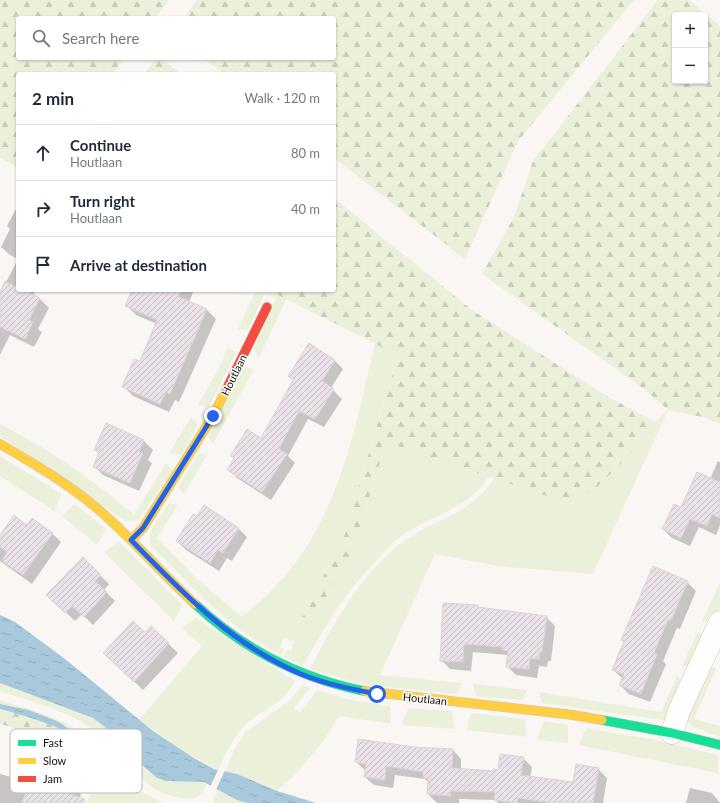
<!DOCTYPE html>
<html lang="en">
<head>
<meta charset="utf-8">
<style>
  :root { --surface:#fff; --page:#f2f2f3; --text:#1f2937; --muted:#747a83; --line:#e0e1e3 }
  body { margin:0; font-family:Lato,sans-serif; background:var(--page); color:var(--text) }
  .controls { position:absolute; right:12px; top:12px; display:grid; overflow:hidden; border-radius:4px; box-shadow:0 1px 3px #0004 }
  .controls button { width:36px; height:36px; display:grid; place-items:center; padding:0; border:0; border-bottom:1px solid var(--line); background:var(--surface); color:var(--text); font:20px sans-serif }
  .stop { position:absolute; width:12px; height:12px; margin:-9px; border:3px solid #2563eb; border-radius:50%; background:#fff }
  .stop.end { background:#2563eb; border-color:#fff; box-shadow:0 1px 4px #0008 }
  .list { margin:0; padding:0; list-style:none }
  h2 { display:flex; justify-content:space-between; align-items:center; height:52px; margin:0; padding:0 16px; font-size:17px }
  h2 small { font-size:13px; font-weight:400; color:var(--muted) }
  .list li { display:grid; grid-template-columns:26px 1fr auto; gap:12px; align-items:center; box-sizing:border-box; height:56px; padding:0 16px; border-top:1px solid var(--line) }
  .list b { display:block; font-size:15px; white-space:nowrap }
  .list p { margin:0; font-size:13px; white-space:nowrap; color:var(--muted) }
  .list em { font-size:13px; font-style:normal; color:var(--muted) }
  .icon { flex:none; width:22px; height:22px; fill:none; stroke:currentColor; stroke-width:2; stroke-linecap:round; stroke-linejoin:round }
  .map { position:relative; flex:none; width:720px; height:803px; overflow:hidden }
  .search { position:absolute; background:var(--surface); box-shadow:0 1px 3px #0004; left:16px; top:16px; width:320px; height:44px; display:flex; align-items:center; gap:10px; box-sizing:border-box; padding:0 14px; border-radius:4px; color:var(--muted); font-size:15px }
  .panel { position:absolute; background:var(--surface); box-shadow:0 1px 3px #0004; left:16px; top:72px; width:320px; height:220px; border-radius:4px }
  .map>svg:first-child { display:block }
</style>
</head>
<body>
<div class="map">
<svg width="720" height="803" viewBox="0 0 720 803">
  <defs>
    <pattern id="forest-firs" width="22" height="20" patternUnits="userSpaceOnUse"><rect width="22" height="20" fill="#ebf0db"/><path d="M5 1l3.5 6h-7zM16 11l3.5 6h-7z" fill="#c9cdbb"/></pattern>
    <pattern id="water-ripples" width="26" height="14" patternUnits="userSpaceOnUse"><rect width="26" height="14" fill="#a8c9db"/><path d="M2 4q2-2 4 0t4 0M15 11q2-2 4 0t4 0" fill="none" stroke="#90acbb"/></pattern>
    <pattern id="building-hatch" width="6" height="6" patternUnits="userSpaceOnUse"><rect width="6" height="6" fill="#e9e1e7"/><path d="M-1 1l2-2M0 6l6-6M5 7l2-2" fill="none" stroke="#c7c0c5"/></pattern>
  </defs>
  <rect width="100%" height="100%" fill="#f9f6f4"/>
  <path fill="#ebf0db" d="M256,290H268L286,299L259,358L253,350L276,299L265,294L248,330L238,329Z
    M375,343L398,354L345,534L300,622L354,547L384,449L395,445L489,476C469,509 430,515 400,537C391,544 384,552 376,561C343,595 326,625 303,666L283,656L287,650L291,651L294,642L284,638L280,647L284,649L281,655C230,629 191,586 151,546C145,531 162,514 169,503L178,505L157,538L195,577L242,617C257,605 271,592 284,577C340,513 356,424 375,343Z
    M228,347L236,353L209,407L198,405L219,368Z
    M244,367L254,369L213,444L208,437Z
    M668,410L593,574L497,566L435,554L380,675L462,683L457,694L365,685L310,669C333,624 357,581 396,547C429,519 470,518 494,478L567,502L596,488L639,445L655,422Z
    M191,417L198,425L182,455L169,453Z
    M0,424C49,449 92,479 134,515L166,463L173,471L137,521H125L0,436Z
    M199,453L207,455L184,494L178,487Z
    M0,456L62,494L54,511L0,476Z
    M75,504L106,529L97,545L62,516Z
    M119,541L182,605L174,621L104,552Z
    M720,583V607L713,622L702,621Z
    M196,618L295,681C281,705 272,704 252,719C235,732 227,751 218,770L182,750L139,720L202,646L181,628Z
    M698,632L706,638L693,666H682Z
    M707,667H717L694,719L720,726V737L691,726L687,719Z
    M677,676L685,682L667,718L663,720L542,703L539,692L661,712Z
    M0,683L93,718L113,733L120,743L142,767L157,778L166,781L204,782L207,783C202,796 196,800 182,798C137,793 120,747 85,724C60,708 29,701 0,691Z
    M473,684L527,690L522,700L476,696Z
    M303,685L310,688L294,708L300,713L317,690L347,699L390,706L391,724L339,716C322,745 302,769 277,791L237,774L225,772L234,750L246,732L289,701Z
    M0,700L50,716L69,725L103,750L137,789L163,803H86L105,765C101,752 92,746 82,738C53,717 34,711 0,704Z
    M408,708L452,711L455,729L402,725Z
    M471,713L525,719L527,737L466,730Z
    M544,721L568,725V743L537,739Z
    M586,728L660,741L718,755V773L579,745Z
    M217,789L247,803H214L213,800Z"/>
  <path fill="url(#forest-firs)" fill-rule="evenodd" d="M0,0H169L155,18H18V58H125L113,74H18V167L0,158Z
    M197,0H634L518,141L465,259L334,158V74H224L203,58H334V18H184Z
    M658,0H689L720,26V424L707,418L668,410L644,389L482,274L514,217L533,161ZM675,15H705V81H675Z
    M156,58H161L181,74H144Z
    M334,198L472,310L605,395L655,422L639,445L596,488L567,503L395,445L384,449L354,547L311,624L300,622L345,534L398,355L268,290H334Z
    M0,709C31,718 94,730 105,765C71,748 37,734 0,724Z"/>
  <path fill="url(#water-ripples)" d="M0,615L15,622L65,659L153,731L194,758L214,769L237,774L277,791L316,803H247L237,800L204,782L166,781L157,778L129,754L113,733L93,718L0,683Z
    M0,704L29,710L59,722L90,744C60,726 33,718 0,709Z"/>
  <path fill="#f9f6f4" d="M219,768L225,770L216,790L210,787Z"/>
  <path fill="#0003" d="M18,205V290H35L33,296L40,299L49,308L38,329L42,332L34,347L10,335L0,355V294L18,259L10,255L1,247L10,229L7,226Z
    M134,290H194L189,302L207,310L216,319L179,402L175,400L169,412L133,396L124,387L140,363L157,324L136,315L127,306Z
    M310,344L335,361L343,369L331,388L342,399L324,427L308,419L288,456L295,463L271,500L237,478L229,469L235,459L232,456L262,439L294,381L289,376Z
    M107,424L144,441L153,450L148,460L152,463L139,491L103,475L94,466L99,454L95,450Z
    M718,461L720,462V525L716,535L699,527L690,546L672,538L663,529L710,479Z
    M27,526L52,533L61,542L32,584L0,561V537Z
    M238,528L247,537L232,561L227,558L219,571L186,550L177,541Z
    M100,575L109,584L104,590L115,601L93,625L82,614L75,621L57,604Z
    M687,582L696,591L680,629L677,628L663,661L666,664L650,702L629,694L620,685L623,679L613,670L625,642L623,640Z
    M477,606L480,608L546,617L555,626L551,661H548L547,667L539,666L537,678L516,675L507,666L508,655L473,652L471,671L450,669L441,660Z
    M151,627L178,653L143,690L113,661Z
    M414,748L453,750L461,759V769L499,771L523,758L532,767L530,778L574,784L598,769L607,778L603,803H498L496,800L459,799V803H437L428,794L429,783L425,779L395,775L393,788L374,785L365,777L366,771L356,762Z
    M0,774L46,787L72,786L81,794L78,803H0Z
    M690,788L712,793L720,803H686Z"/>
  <path fill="url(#building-hatch)" stroke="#dbd6d9" d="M5,281L18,288V290H23L40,298L29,320L33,322L25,339L0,327V292Z
    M132,290H181L178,296L207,309L170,394L166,392L160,404L122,387L134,359L140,361L157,320L125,306Z
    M309,343L335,360L322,381L334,389L315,419L299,411L279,449L287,454L262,492L227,470L234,458L230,456L247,429L261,438L293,380L288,376Z
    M106,423L144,440L139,452L143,453L130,483L93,467L99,452L94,450Z
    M697,472L720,482V518L712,514L707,526L690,519L681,538L662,529L674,504L681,507Z
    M204,505L239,528L223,553L218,550L210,563L176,541L193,514L197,516Z
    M14,515L27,525L32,518L53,533L23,575L2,561L7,552L0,547V535Z
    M83,557L101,575L95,581L107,592L84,617L72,606L65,613L46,595Z
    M653,566L688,581L671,621L668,620L654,653L657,654L641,694L619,685L624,675L612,670L624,641L621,640Z
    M443,603L478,605V607L547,616L542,652H540L539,659L530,658L529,669L506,667L508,651L502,650L503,647L464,644L463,662L440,661Z
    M133,621L145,632L151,626L169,643L134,682L103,653Z
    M358,739L414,747L453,749L452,768L493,771V769L498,770L500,754L524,757L521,775L573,782L576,764L599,768L593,803H553L518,798L517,803H516L494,800L495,792L451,791L450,796L427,794L428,778H423V772L386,766L385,780L364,777L366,764L355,762Z
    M48,777L72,785L69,794L85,799L84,803H22L30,781L45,786Z"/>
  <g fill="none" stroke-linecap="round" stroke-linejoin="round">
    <defs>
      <path id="street" d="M672,733L679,711L720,622"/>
      <path id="fast" d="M195,604C243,649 300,678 364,691
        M602,720L672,733L720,745"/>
      <path id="slow" d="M0,444C34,464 69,484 99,510C133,539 162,574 195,604
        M131,540L143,528L213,416L227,388
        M364,691L573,715L602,720"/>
      <path id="jam" d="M227,388L267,307"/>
    </defs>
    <use href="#street" stroke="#ccc6c2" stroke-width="23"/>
    <use href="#fast" stroke="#ccc6c2" stroke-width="10"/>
    <use href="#slow" stroke="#ccc6c2" stroke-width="10"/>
    <use href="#jam" stroke="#ccc6c2" stroke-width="10"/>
    <use href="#street" stroke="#fefefd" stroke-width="22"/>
    <use href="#fast" stroke="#16e098" stroke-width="9"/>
    <use href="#slow" stroke="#ffcf43" stroke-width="9"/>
    <use href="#jam" stroke="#f24e42" stroke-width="9"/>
  </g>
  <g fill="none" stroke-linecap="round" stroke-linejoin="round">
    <path stroke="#2563eb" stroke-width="5" d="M213,416L143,528L131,540C182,592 232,645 301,674C325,684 351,689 377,694"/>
  </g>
  <g text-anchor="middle" stroke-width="3" stroke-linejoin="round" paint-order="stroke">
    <g font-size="11" fill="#19100b" stroke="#fff">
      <text transform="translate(234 375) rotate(-64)" y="4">Houtlaan</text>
      <text transform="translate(425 699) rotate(6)" y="4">Houtlaan</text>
    </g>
  </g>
  <rect x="10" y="729" width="132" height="64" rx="6" fill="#fff" stroke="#bab7b6" stroke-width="1"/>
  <rect x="18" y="740" width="18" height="6" fill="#16e098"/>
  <rect x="18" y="758" width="18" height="6" fill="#ffcf43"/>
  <rect x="18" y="776" width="18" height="6" fill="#f24e42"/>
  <g font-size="11" fill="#19100b">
    <text x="43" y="747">Fast</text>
    <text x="43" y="765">Slow</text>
    <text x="43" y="783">Jam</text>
  </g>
</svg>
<div class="controls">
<button>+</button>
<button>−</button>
</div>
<div class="stop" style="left:377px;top:694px"></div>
<div class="stop end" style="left:213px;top:416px"></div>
<div class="search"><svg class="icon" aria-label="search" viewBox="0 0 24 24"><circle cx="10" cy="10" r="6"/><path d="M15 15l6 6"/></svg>Search here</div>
<section class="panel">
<h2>2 min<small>Walk · 120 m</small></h2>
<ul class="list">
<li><svg class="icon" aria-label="ahead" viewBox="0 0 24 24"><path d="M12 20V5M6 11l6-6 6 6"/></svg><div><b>Continue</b><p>Houtlaan</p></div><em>80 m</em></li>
<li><svg class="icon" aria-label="right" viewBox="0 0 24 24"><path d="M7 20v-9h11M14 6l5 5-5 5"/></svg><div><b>Turn right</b><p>Houtlaan</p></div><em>40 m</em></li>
<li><svg class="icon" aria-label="arrive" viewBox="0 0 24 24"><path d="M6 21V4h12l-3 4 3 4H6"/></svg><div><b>Arrive at destination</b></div></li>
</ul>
</section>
</div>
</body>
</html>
